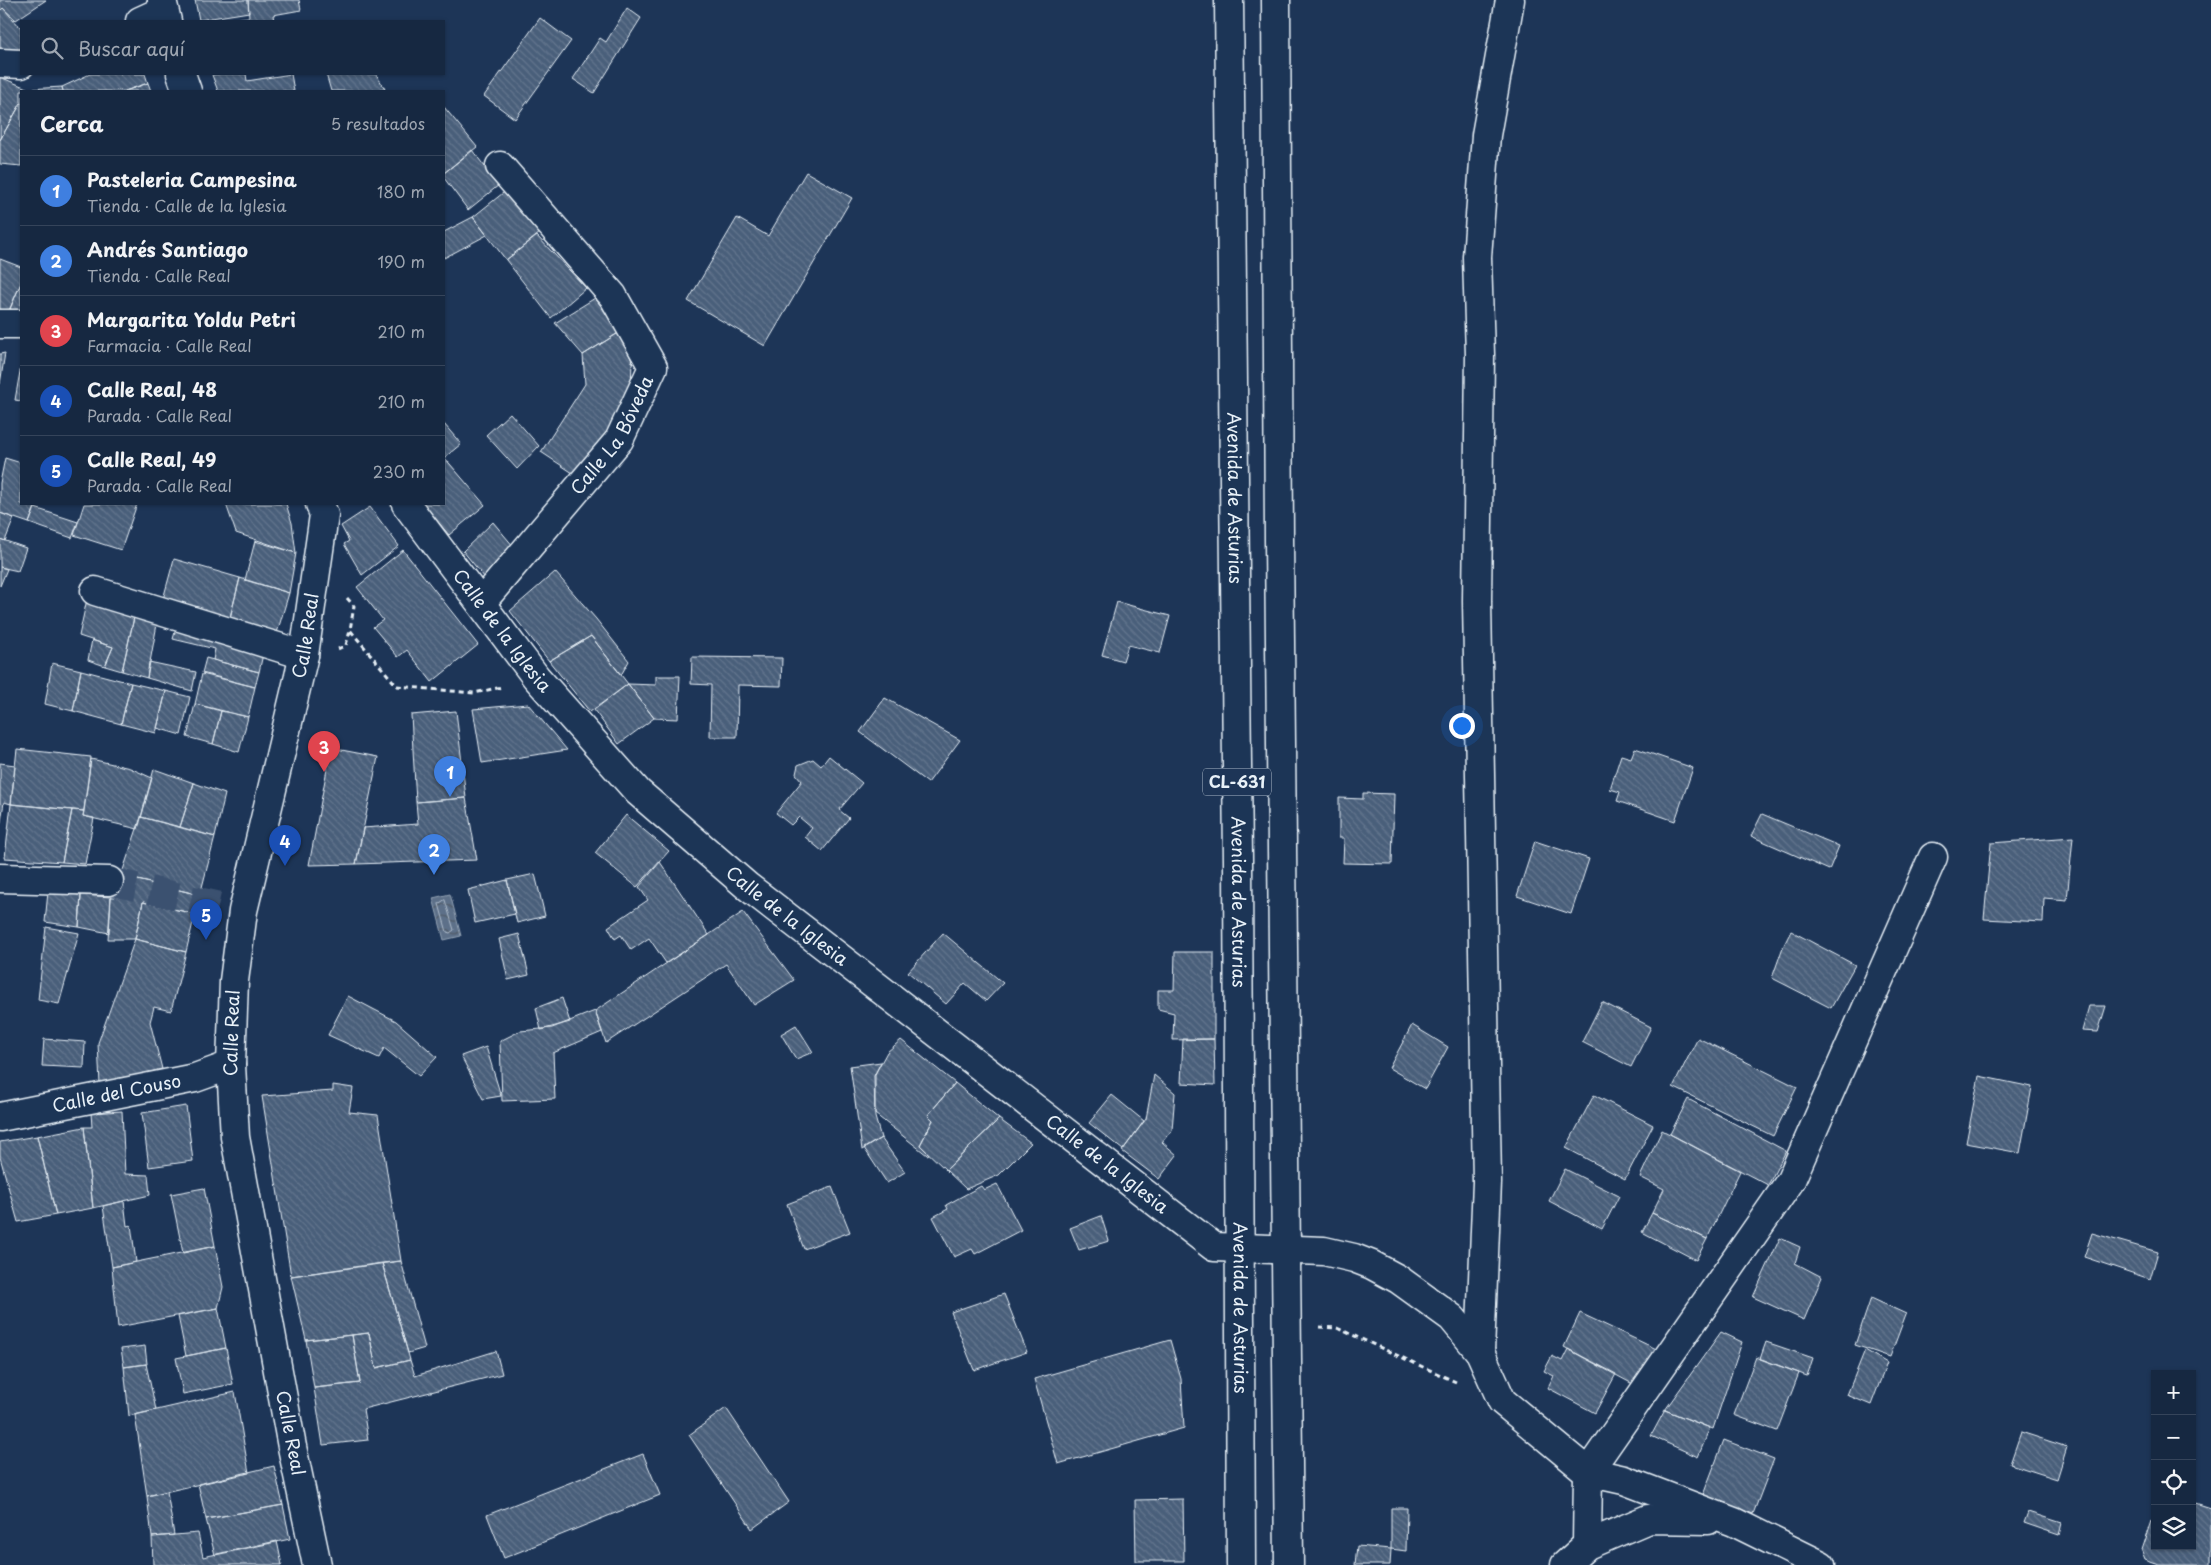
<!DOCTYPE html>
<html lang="es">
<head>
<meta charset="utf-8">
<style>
  :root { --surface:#162841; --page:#1f3048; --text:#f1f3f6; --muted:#9ea6b1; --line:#35445a; --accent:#ffd166 }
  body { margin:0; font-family:"Playpen Sans",sans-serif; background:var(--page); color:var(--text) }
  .controls { position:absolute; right:15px; bottom:15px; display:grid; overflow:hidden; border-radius:0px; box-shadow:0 1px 4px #0004 }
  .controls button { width:45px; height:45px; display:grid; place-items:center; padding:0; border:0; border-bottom:1px solid var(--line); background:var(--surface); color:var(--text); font:25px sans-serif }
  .you { position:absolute; left:1461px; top:725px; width:18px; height:18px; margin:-12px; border:4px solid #fff; border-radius:50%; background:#1a73e8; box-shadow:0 0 0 8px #1a73e833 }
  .badge { display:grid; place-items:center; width:32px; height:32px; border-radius:50%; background:var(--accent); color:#fff; font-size:16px; font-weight:700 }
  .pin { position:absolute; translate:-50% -41px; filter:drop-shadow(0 1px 2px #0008) }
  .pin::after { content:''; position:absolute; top:26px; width:18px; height:15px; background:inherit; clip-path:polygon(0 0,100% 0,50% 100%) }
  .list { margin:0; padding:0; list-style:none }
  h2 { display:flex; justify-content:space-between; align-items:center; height:65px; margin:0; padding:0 20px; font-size:21px }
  h2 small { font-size:16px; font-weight:400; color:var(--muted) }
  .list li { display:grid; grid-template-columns:32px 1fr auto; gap:15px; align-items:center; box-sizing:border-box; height:70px; padding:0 20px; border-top:1px solid var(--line) }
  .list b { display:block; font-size:19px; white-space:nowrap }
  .list p { margin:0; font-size:16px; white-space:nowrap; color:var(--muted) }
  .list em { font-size:16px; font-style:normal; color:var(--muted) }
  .icon { flex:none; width:28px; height:28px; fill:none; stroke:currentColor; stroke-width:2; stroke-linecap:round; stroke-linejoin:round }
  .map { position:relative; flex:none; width:2211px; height:1565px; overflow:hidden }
  .search { position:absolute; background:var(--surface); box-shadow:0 1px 4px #0004; left:20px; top:20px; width:425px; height:55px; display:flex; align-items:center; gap:12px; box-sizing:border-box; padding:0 18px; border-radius:0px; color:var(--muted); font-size:19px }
  .panel { position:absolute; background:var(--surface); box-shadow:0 1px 4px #0004; left:20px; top:90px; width:425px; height:415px; border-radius:0px }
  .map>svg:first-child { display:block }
</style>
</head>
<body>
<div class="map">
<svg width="2211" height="1565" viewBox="0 0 2211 1565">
  <defs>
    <pattern id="water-waves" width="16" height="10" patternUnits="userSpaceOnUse" patternTransform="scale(1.25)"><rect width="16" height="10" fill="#5d7089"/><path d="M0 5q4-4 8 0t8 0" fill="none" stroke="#505a66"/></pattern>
    <pattern id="building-back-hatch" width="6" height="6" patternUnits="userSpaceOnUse" patternTransform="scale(1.25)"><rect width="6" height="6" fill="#495e7a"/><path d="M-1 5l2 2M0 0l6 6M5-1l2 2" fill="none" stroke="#63768e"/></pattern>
  </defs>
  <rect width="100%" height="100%" fill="#1d3557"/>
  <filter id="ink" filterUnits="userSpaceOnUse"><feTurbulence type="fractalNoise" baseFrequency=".02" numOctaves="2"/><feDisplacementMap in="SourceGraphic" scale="10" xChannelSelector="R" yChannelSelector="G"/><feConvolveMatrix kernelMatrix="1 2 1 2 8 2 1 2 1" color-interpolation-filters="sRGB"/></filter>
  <g filter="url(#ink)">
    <path fill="url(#water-waves)" stroke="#95a4b5" d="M450,894L461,936L444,940L433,898Z"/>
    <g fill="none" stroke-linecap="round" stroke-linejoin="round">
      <path stroke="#b0bdcc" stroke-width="1" d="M445,900L454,930L450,933L447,932L439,904Z"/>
    </g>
    <path fill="url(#building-back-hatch)" stroke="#e8f1f8" d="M0,0H46L16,20L3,8L0,11Z
      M195,0H248L249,12L199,20Z
      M248,0H299L301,10L273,15L274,21H220L249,17Z
      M3,8L21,28V49L10,55L0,51V11Z
      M627,8L641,18L594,93L573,79L600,38L606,42Z
      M540,18L571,41L515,119L484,96Z
      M90,74H145L148,83L125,91H63L62,87Z
      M221,74H246L247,81L291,74L294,91H218L212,75Z
      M326,74H376L385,89L378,91H331Z
      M0,77L29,89L28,91H21V103L0,140Z
      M148,83L151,91H125Z
      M62,87L63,91H28L29,89Z
      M21,103V166L0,164V140Z
      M444,107L477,147L444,173Z
      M472,150L499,185L468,210L444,178V173Z
      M806,172L852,198L765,346L688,301L737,218L768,236Z
      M508,189L540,233L506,260L473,217Z
      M473,217L487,235L444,258V232Z
      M537,236L586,288L551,318L506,260Z
      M0,259L21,267V283L7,315L0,312Z
      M21,283V312L10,309Z
      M595,298L620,332L583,355L555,323Z
      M620,332L632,361L631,389L626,402L579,477L541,452L585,384L583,355Z
      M5,353L0,384V354Z
      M21,366V401L15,400Z
      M510,413L539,446L517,469L486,435Z
      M444,424L461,444L444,458Z
      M444,457L485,505L449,535L423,504H444Z
      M5,458L21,463V504H36L29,523L0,513V483Z
      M84,504H137L121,550L74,535Z
      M226,504H286L292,523L296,553L236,533Z
      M370,507L399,546L362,575L344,544L349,541L341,526Z
      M35,508L78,522L72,538L29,523Z
      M0,513L14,518L5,541L0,539Z
      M493,522L519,553L489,583L463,551Z
      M0,539L26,548L18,571L0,567Z
      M255,541L296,553L289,593L245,580Z
      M403,550L478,645L432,682L407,650L398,657L373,627L383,620L357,587Z
      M174,559L240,578L229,621L162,603Z
      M0,567L7,569L0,586Z
      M555,572L596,619L629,661L621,675L591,636L549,661L510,611Z
      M240,578L289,593L277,633L230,618Z
      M87,599L135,613L122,671L105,666L113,647L79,636Z
      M1117,602L1170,616L1160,653L1128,645L1123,661L1102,655Z
      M135,613L158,619L147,678L122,671Z
      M177,625L263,654L259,672L213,660L215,649L173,639Z
      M591,636L628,684L590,712L549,661Z
      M92,640L113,647L105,666L88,660Z
      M692,657L782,658L781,686L738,685L737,737H710L711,685L691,684Z
      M206,658L259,672L255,687L202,673Z
      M149,662L196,672L192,691L147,678Z
      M52,663L81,670L73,711L45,704Z
      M81,670L131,683L121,724L73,711Z
      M202,674L255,687L248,717L195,704Z
      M656,676H680L678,719L654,718L628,684L656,685Z
      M131,683L166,691L156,733L121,724Z
      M628,684L654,718L619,744L594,710Z
      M166,691L190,697L181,735L157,728Z
      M885,698L960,740L928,783L860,732Z
      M195,704L221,711L213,744L187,737Z
      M528,704L567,750L482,763L473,709Z
      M221,711L248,717L239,752L213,744Z
      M456,711L466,798L416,802L411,715Z
      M331,748L378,757L356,864L309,865Z
      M1635,748L1693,768L1675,821L1617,801L1620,792L1610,789L1621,755L1631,758Z
      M17,749L91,757L84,811L11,804Z
      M829,756L862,783L839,810L849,818L822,851L805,837L812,828L799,817L791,825L776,813L802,781L796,774L798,765L813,759L821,766Z
      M91,759L130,768L152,778L138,829L83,816Z
      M0,763L15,765L11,804L4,802L0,828Z
      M154,769L194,783L180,827L141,817Z
      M194,783L225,794L215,837L180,827Z
      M1363,793L1394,794L1392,864L1343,863L1344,838H1339V798L1363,799Z
      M466,798L477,860L356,864L363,828L418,824L416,802Z
      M11,804L72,810L62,862L5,858Z
      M72,810L84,811L83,816L94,818L85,864L62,862Z
      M1762,814L1839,846L1829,870L1751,836Z
      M626,815L669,851L637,887L595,853Z
      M141,817L215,837L200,895L121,876Z
      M2073,837L2067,900L2044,898L2043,922L1984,919L1991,843Z
      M1535,841L1589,859L1571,914L1517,896Z
      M660,862L709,935L666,963L649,938L631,950L621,935L615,939L608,927L648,900L639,887Z
      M535,874L545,916L517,923L507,880Z
      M121,876L200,895L195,914L143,902L135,939H108L111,897H115Z
      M507,880L515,914L475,923L468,890Z
      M48,892L81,895L79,927L45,922Z
      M81,895L111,897L109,933L79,927Z
      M143,902L195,914L186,952L135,939Z
      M743,912L794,980L754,1005L726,964L606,1043L595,1011Z
      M46,927L79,933L59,1004L38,1000Z
      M1791,931L1855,965L1831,1008L1772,978L1783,947Z
      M943,933L1003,983L986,1001L965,983L946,1004L908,972Z
      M519,934L529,975L508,980L499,939Z
      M135,939L186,952L171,1011L154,1007L150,1022L162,1069L100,1085L98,1043Z
      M1175,952H1214V1039L1173,1040L1174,1013L1158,1009V990H1174Z
      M348,996L396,1021L437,1057L419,1076L384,1048L379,1058L328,1035Z
      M562,998L570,1022L541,1030L536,1008Z
      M1602,1002L1651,1027L1631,1067L1582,1042Z
      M2089,1006H2106L2098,1032L2082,1031Z
      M595,1011L602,1032L553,1053L555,1099L502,1101L500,1041L520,1031L552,1028Z
      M796,1025L813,1052L796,1059L781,1034Z
      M1412,1025L1448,1047L1425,1089L1389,1068Z
      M1698,1038L1797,1087L1773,1136L1673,1087Z
      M44,1039L85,1042L84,1068L42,1066Z
      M1183,1039H1214L1215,1085L1181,1083Z
      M901,1040L955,1083L928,1115L933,1120L920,1145L929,1154L927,1155L875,1114V1074L887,1052Z
      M486,1047L501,1096L483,1099L461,1056Z
      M881,1062L874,1076L875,1117L881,1138L862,1150L850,1066Z
      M1154,1075L1175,1093L1172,1130L1162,1142L1177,1155L1159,1179L1122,1151L1146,1119Z
      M1979,1076L2032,1087L2020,1153L1966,1143Z
      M955,1083L999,1119L946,1170L920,1145L933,1120L928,1115Z
      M333,1085L353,1088L349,1112L378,1115L401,1261L291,1276L262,1096L333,1091Z
      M1112,1095L1144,1121L1123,1150L1089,1123Z
      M1594,1095L1653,1125L1625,1179L1566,1148Z
      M1688,1099L1786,1151L1768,1185L1670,1134Z
      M186,1106L193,1161L149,1167L142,1113Z
      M122,1111L125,1174L148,1175L150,1195L93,1208L84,1127H92L91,1113Z
      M999,1119L1031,1143L999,1175L966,1189L946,1170Z
      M84,1127L93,1208L56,1215L37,1136Z
      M1662,1130L1740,1171L1707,1239L1652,1213L1664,1189L1640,1177Z
      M37,1136L56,1215L18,1222L0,1157V1142Z
      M881,1138L905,1172L887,1183L864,1148Z
      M1565,1169L1619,1196L1602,1229L1549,1201Z
      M997,1184L1021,1230L975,1254L972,1249L954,1257L933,1217L948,1209L946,1205L981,1186L984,1190Z
      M832,1187L850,1232L804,1249L787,1204Z
      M204,1188L215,1246L183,1253L171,1194Z
      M124,1201L127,1226L131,1225L136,1262L112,1267L103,1206Z
      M1652,1213L1707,1239L1696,1260L1642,1232Z
      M1101,1216L1109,1241L1079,1250L1070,1228Z
      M2092,1233L2158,1252L2150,1279L2084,1257Z
      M1780,1238L1800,1247L1795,1263L1822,1277L1804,1320L1753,1297Z
      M215,1246L223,1287L218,1308L118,1327L112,1267Z
      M401,1261L425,1348L408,1353L382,1263Z
      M382,1263L410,1360L376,1368L369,1333L306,1340L291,1276Z
      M1004,1294L1027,1352L974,1370L951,1312Z
      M1871,1298L1906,1314L1890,1357L1855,1345Z
      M218,1308L226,1348L186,1356L178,1316Z
      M1580,1313L1667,1354L1642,1389L1564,1347Z
      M1721,1332L1742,1342L1713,1429L1665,1410Z
      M369,1333L376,1368L410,1360L415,1376L496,1351L502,1374L363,1409L368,1440L323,1445L314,1388L360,1383L352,1335Z
      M352,1335L360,1383L314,1388L306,1340Z
      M1170,1340L1181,1379L1184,1428L1058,1464L1034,1379Z
      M1766,1342L1813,1358L1807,1376L1760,1359Z
      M145,1346L147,1364L124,1367L121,1349Z
      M226,1348L233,1384L183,1394L176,1358Z
      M1568,1349L1616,1374L1595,1413L1548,1388L1554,1376L1544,1371L1552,1356L1562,1361Z
      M1865,1350L1887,1363L1871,1405L1847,1395Z
      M1756,1357L1799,1373L1777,1431L1734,1415Z
      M146,1364L156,1410L129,1416L124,1367Z
      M235,1392L249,1473L147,1496L135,1415Z
      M726,1408L789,1502L752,1529L689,1435Z
      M1665,1410L1710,1428L1698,1457L1651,1436Z
      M2021,1432L2067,1447L2057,1479L2010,1464Z
      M1724,1440L1774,1459L1753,1514L1703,1495Z
      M643,1454L660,1495L504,1558L487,1515Z
      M274,1466L283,1505L206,1519L198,1484Z
      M167,1491L174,1535L152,1537L147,1496Z
      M1183,1499L1184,1561H1136L1135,1500Z
      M2192,1502L2211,1508V1565H2159L2145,1560L2141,1550L2151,1520L2155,1522V1546H2192Z
      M283,1505L290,1539L215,1555L206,1519Z
      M1391,1508H1407L1406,1551L1391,1549Z
      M2028,1512L2062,1523L2059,1535L2024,1523Z
      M198,1533L203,1557L277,1541L282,1565H153L152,1537Z
      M1357,1546L1391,1549L1390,1565H1355Z"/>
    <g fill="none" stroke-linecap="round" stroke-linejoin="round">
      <path stroke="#3b516f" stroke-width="28" stroke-dasharray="28 14" stroke-linecap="butt" d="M109,881L243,911"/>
      <defs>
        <g id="minor">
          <path d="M140,21L164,10"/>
          <path d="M0,63L21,64"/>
          <path d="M0,324H21"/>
          <path id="s1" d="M406,504L536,677L638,792L747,886L1214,1247L1324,1251L1354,1258L1372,1265L1398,1279L1452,1318L1480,1352L1502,1401L1588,1472L1624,1480L1734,1522L1821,1565"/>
          <path d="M95,591L304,655"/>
          <path id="s2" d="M481,603L619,440L653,367L613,296L500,166"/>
          <path d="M0,878L109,881"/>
          <path id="s3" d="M0,1117L195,1078L231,1065"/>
          <path d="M1480,1352L1487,1182L1477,601L1480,355L1477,257L1486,135L1510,0"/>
          <path d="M1587,1545L1588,1472L1791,1180L1933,857"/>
          <path d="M1565,1565L1587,1545L1648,1519L1708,1520"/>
        </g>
        <g id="major">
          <path d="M162,0L167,21"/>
          <path id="s4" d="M1229,0L1238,860L1241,1565"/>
          <path d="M1276,0L1279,539L1289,1565"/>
          <path d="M181,74L187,91"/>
          <path id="s5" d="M317,1565L292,1447L235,1137L231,1065L234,981L243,911L304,655L324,515L320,504"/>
        </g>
      </defs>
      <use href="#minor" stroke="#e8f1f8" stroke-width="31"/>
      <use href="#major" stroke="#e8f1f8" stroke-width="31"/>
      <path stroke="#e8f1f8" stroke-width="3" stroke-dasharray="5 4" stroke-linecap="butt" d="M347,598L354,606L350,630L397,686L474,693L502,687
        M338,649L346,645L350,631
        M1319,1327L1337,1328L1456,1382"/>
      <use href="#minor" stroke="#1d3557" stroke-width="28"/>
      <use href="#major" stroke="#1d3557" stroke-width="28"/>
    </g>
  </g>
  <g text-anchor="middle" stroke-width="4.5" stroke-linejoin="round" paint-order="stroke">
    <rect fill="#1d3557" stroke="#abb9c8" stroke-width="1" x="1203" y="768.5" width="68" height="27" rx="4"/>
    <g font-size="16" font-weight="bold" fill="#e8f1f8">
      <text x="1237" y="788">CL-631</text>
    </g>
    <g font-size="18" fill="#e8f1f8" stroke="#1d3557">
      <text dy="6" stroke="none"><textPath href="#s2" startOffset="214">Calle La Bóveda</textPath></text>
      <text dy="6" stroke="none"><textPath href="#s4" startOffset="498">Avenida de Asturias</textPath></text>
      <text dy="6" stroke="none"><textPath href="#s1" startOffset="159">Calle de la Iglesia</textPath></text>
      <text dy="6" stroke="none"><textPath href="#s5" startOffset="945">Calle Real</textPath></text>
      <text dy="6" stroke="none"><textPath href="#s4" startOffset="902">Avenida de Asturias</textPath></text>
      <text dy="6" stroke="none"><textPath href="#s1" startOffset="564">Calle de la Iglesia</textPath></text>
      <text dy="6" stroke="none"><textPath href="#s5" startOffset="540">Calle Real</textPath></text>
      <text dy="6" stroke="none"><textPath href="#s3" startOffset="119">Calle del Couso</textPath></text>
      <text dy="6" stroke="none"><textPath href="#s1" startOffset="969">Calle de la Iglesia</textPath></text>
      <text dy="6" stroke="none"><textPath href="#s4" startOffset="1308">Avenida de Asturias</textPath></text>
      <text transform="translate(290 1433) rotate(79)" y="6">Calle Real</text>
    </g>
  </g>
</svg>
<div class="controls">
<button>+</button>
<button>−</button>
<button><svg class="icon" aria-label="locate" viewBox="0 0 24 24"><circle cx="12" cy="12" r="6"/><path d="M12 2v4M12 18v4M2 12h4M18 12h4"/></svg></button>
<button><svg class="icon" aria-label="layers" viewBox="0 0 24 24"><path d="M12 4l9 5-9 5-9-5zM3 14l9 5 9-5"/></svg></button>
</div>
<div class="you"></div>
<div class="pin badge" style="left:450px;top:797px;background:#3f7fe0">1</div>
<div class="pin badge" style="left:434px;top:875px;background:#3f7fe0">2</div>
<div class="pin badge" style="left:324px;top:772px;background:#e0444e">3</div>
<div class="pin badge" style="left:285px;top:866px;background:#1a4fb4">4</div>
<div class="pin badge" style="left:206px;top:940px;background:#1a4fb4">5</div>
<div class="search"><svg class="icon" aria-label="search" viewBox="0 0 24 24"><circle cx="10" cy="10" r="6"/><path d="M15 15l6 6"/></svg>Buscar aquí</div>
<section class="panel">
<h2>Cerca<small>5 resultados</small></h2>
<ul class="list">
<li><span class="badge" style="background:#3f7fe0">1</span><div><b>Pasteleria Campesina</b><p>Tienda · Calle de la Iglesia</p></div><em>180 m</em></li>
<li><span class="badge" style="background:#3f7fe0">2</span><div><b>Andrés Santiago</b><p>Tienda · Calle Real</p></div><em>190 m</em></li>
<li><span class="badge" style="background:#e0444e">3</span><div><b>Margarita Yoldu Petri</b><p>Farmacia · Calle Real</p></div><em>210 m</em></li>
<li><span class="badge" style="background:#1a4fb4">4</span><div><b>Calle Real, 48</b><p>Parada · Calle Real</p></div><em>210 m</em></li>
<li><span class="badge" style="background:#1a4fb4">5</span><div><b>Calle Real, 49</b><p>Parada · Calle Real</p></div><em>230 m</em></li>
</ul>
</section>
</div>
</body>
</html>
